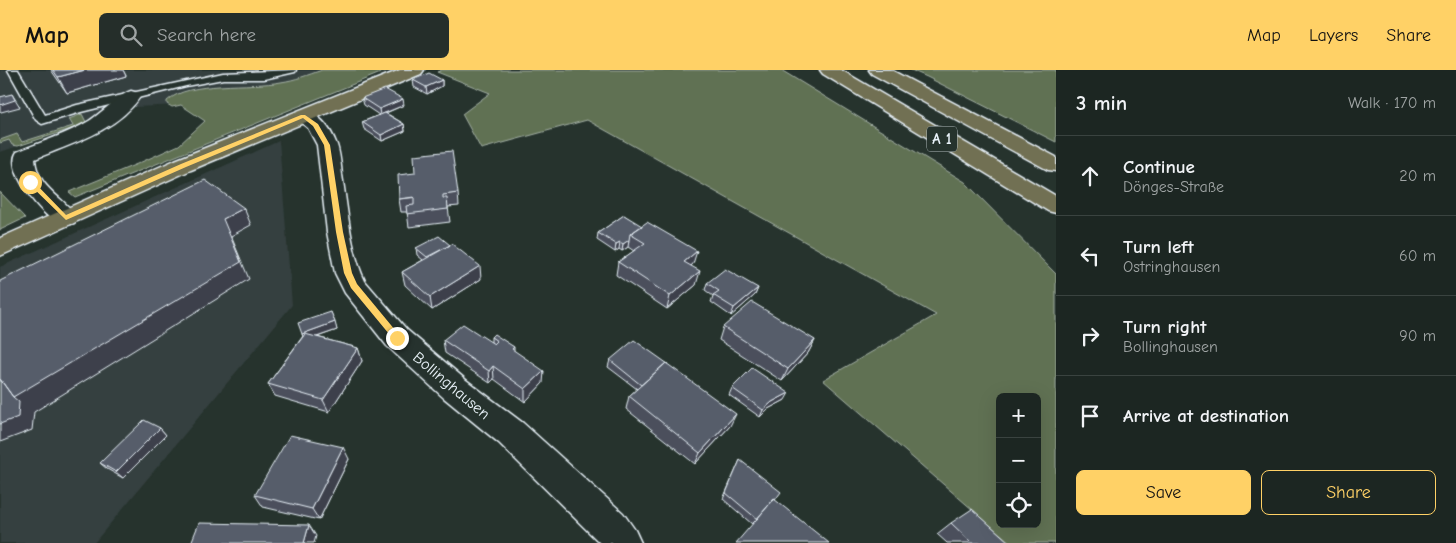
<!DOCTYPE html>
<html lang="en">
<head>
<meta charset="utf-8">
<style>
  :root { --surface:#1c2622; --page:#252e2a; --text:#f1f3f6; --muted:#a0a5a5; --line:#3a4340; --accent:#ffd166 }
  body { margin:0; font-family:"Comic Neue",sans-serif; background:var(--page); color:var(--text) }
  .controls { position:absolute; right:15px; bottom:15px; display:grid; overflow:hidden; border-radius:8px; box-shadow:0 5px 20px #0002 }
  .controls button { width:45px; height:45px; display:grid; place-items:center; padding:0; border:0; border-bottom:1px solid var(--line); background:var(--surface); color:var(--text); font:25px sans-serif }
  .stop { position:absolute; width:15px; height:15px; margin:-11px; border:4px solid #ffd166; border-radius:50%; background:#fff }
  .stop.end { background:#ffd166; border-color:#fff; box-shadow:0 1px 5px #0008 }
  .list { margin:0; padding:0; list-style:none }
  h2 { display:flex; justify-content:space-between; align-items:center; height:65px; margin:0; padding:0 20px; font-size:21px }
  h2 small { font-size:16px; font-weight:400; color:var(--muted) }
  .list li { display:grid; grid-template-columns:32px 1fr auto; gap:15px; align-items:center; box-sizing:border-box; height:80px; padding:0 20px; border-top:1px solid var(--line) }
  .list b { display:block; font-size:19px; white-space:nowrap }
  .list p { margin:0; font-size:16px; white-space:nowrap; color:var(--muted) }
  .list em { font-size:16px; font-style:normal; color:var(--muted) }
  .actions { display:flex; gap:10px; padding:15px 20px }
  .actions a { flex:1; padding:11px 0; border:1px solid var(--accent); border-radius:8px; text-align:center; font-size:18px; color:var(--accent) }
  .actions .main { background:var(--accent); color:#111 }
  .icon { flex:none; width:28px; height:28px; fill:none; stroke:currentColor; stroke-width:2; stroke-linecap:round; stroke-linejoin:round }
  .map { position:relative; flex:none; width:1056px; height:473px; overflow:hidden }
  header { display:flex; align-items:center; gap:30px; box-sizing:border-box; height:70px; padding:0 25px; background:var(--accent); color:#111 }
  header strong { font-size:24px }
  nav { display:flex; gap:28px; margin-inline-start:auto; font-size:18px }
  .search { width:350px; height:45px; background:var(--page); display:flex; align-items:center; gap:12px; box-sizing:border-box; padding:0 18px; border-radius:8px; color:var(--muted); font-size:19px }
  main { display:flex }
  aside { flex:1; background:var(--surface) }
  .map>svg:first-child { display:block }
</style>
</head>
<body>
<header>
<strong>Map</strong>
<div class="search"><svg class="icon" aria-label="search" viewBox="0 0 24 24"><circle cx="10" cy="10" r="6"/><path d="M15 15l6 6"/></svg>Search here</div>
<nav><a>Map</a><a>Layers</a><a>Share</a></nav>
</header>
<main>
<div class="map">
<svg width="1056" height="473" viewBox="0 0 1056 473">
  <rect width="100%" height="100%" fill="#26332d"/>
  <filter id="ink" filterUnits="userSpaceOnUse"><feTurbulence type="fractalNoise" baseFrequency=".02" numOctaves="2"/><feDisplacementMap in="SourceGraphic" scale="10" xChannelSelector="R" yChannelSelector="G"/><feConvolveMatrix kernelMatrix="1 2 1 2 8 2 1 2 1" color-interpolation-filters="sRGB"/></filter>
  <g filter="url(#ink)">
    <path fill="#354040" d="M0,0H388L316,28L205,50L181,35L134,37L86,50L84,54L74,58L0,82Z
      M279,71L292,235L94,473H0V197Z"/>
    <path fill="#617153" stroke="#a4b1a6" fill-rule="evenodd" d="M322,0H388L75,127L69,122L137,94L179,75L205,51L181,35L172,37L167,34V31C189,10 251,18 281,12C295,10 308,5 322,0Z
      M442,0H781L965,112L1056,204V473H1011L823,310L936,245L587,50L481,79L462,44L490,23L437,2ZM1000,327H1037V454H1000Z
      M911,0H1056V72L927,7Z
      M82,44L86,52L74,58L18,76L12,75L9,70L0,73V70L17,64L22,72L73,56L69,49Z
      M0,122L25,148L0,160Z"/>
    <g fill="none" stroke-linecap="round" stroke-linejoin="round">
      <defs>
        <path id="lane" d="M8,0H18L45,45L77,35L223,3L296,0L295,2L264,9H223L186,16L81,42L42,54L36,50Z"/>
        <path id="street" d="M131,21L138,23L140,27C117,61 71,74 35,89C37,118 64,127 78,148L74,153C69,155 65,156 59,154C43,147 4,100 17,82C41,72 67,64 89,51C102,43 120,24 131,21Z
          M303,40C320,44 331,59 337,75C340,84 341,96 342,105C348,140 350,180 365,211L407,260L466,310L523,353L623,443L635,460L641,473H600L499,373L444,328L387,276L345,223L335,203L327,162L317,75L308,58L293,46L296,42Z"/>
        <path id="primary" d="M400,0H424L421,4L191,100L0,186V168L175,90Z"/>
        <path id="highway" d="M820,0H841L1056,126V143L1048,141L823,4Z
          M869,0H891L1056,87V101L1048,100L872,4Z"/>
      </defs>
      <use href="#lane" stroke="#e8f1f8" stroke-width="3"/>
      <use href="#street" stroke="#e8f1f8" stroke-width="3"/>
      <use href="#primary" stroke="#e8f1f8" stroke-width="3"/>
      <use href="#highway" stroke="#e8f1f8" stroke-width="3"/>
      <use href="#lane" fill="#26332d" fill-rule="evenodd"/>
      <use href="#street" fill="#26332d" fill-rule="evenodd"/>
      <use href="#primary" fill="#716f52" fill-rule="evenodd"/>
      <use href="#highway" fill="#716f52" fill-rule="evenodd"/>
    </g>
    <path fill="#4b505c" stroke="#e8f1f8" d="M51,0H123L126,6L67,23Z
      M413,10H442V16L427,24L414,17Z
      M362,28L404,35L386,43L404,54L405,61L382,71L364,59L362,52L379,45L364,35Z
      M458,123L459,136L448,137L450,152L409,157L407,142H401L399,129Z
      M624,145L693,194L691,196L696,215L667,239L616,205L618,192L634,181L628,177L622,181L619,179L615,182L597,170L598,163Z
      M450,175L481,209L432,240L405,215L402,202L423,190L417,185L416,178Z
      M707,213L758,218L755,225L731,246L711,232L713,226L705,220Z
      M331,242L337,260L317,267L358,278L362,291L329,342L275,326L268,314L303,266L302,264Z
      M723,257L815,270L808,283L782,311L719,270Z
      M491,267L514,277V281L543,313L525,332L494,309L490,313L445,283L443,270L491,272Z
      M610,290L730,356L695,394L626,339L629,326L637,319L608,297Z
      M732,318L785,330L768,339L760,347L729,325Z
      M160,358L166,365L123,408L107,399L100,393Z
      M349,389L319,450L263,437L255,425Z
      M740,390L776,430L752,454L723,429Z
      M951,453L1010,473H947L937,464Z"/>
    <path fill="#3d414b" stroke="#e8f1f8" d="M85,0H123L126,6L67,23L58,7Z
      M442,10V16L427,24L426,17Z
      M12,24L20,37L1,42L0,41V35Z
      M403,29L404,35L380,45L379,39Z
      M404,54L405,61L382,71L381,65Z
      M244,138L251,155L231,166L249,209L34,342L32,360L0,372V354L13,327L223,149Z
      M629,170L628,177L622,181L623,174Z
      M620,172L619,179L615,182L616,174Z
      M697,181L693,194L680,205L684,192Z
      M480,196L481,209L432,240L430,227Z
      M700,201L696,215L667,239L670,226Z
      M758,218L755,225L731,246L734,238Z
      M335,252L337,260L305,271L302,264Z
      M815,270L808,283L782,311L788,299Z
      M358,278L362,291L329,342L323,330Z
      M493,296L494,309L490,313L489,301Z
      M544,301L543,313L525,332V319Z
      M789,323L785,330L768,339L760,347L763,340L772,332Z
      M736,344L730,356L695,394L700,383Z
      M160,358L166,365L123,408L116,402Z
      M343,377L349,389L319,450L312,439Z
      M309,455L316,466L314,473H304Z"/>
    <path fill="#575d6b" stroke="#e8f1f8" d="M53,0H85L58,7Z
      M429,3L442,10L426,17L413,10Z
      M385,19L403,29L379,39L362,28Z
      M12,24L15,30L0,35V27Z
      M385,43L404,54L381,65L362,52Z
      M452,81L458,123L443,125V128H447L448,139L407,144L406,136L414,135V127L399,129L398,105L415,103L414,85Z
      M205,110L244,138L223,149L241,192L13,327L0,309V211Z
      M624,145L642,156L630,164L629,170L623,174L620,172L616,174L598,163Z
      M647,152L697,181L684,192L700,201L670,226L618,192L645,173L630,164Z
      M439,166L450,175L427,187L416,178Z
      M452,174L480,196L430,227L402,202Z
      M725,199L758,218L734,238L713,225L719,221L707,213Z
      M752,232L815,270L788,299L723,257Z
      M331,242L335,252L302,264L298,253Z
      M463,254L494,274L497,271L491,267L494,264L514,277L512,279L544,301L525,319L493,296L489,301L443,270Z
      M305,264L358,278L323,330L268,314Z
      M634,270L668,294L666,293L641,315L610,290Z
      M666,293L736,344L700,383L629,326Z
      M752,298L789,323L772,332L763,340L732,318Z
      M0,309L13,327L19,332L18,347L0,354Z
      M144,350L160,358L116,402L100,393Z
      M290,365L343,377L312,439L255,425Z
      M740,390L781,422L775,430L774,429L757,449L726,423Z
      M774,429L829,473H736Z
      M972,439L1010,473H972L951,453Z
      M199,453L309,455L304,473H191Z"/>
  </g>
  <path fill="#ffd166" d="M301,45H305L318,54L330,75L343,162L352,203L357,214L400,266V270H394L351,218L344,203L336,162L324,75L313,56L303,48L186,97L66,150L27,112L33,111L66,145L181,94Z"/>
  <g text-anchor="middle" stroke-width="4" stroke-linejoin="round" paint-order="stroke">
    <rect fill="#26332d" stroke="#aeb8bb" stroke-width="1" x="927" y="56.5" width="30" height="25" rx="4"/>
    <g font-size="15" font-weight="bold" fill="#e8f1f8">
      <text x="942" y="74">A 1</text>
    </g>
    <g font-size="16" fill="#e8f1f8" stroke="#26332d">
      <text transform="translate(452 315) rotate(40)" y="6">Bollinghausen</text>
    </g>
  </g>
</svg>
<div class="controls">
<button>+</button>
<button>−</button>
<button><svg class="icon" aria-label="locate" viewBox="0 0 24 24"><circle cx="12" cy="12" r="6"/><path d="M12 2v4M12 18v4M2 12h4M18 12h4"/></svg></button>
</div>
<div class="stop" style="left:30px;top:112px"></div>
<div class="stop end" style="left:397px;top:268px"></div>
</div>
<aside>
<h2>3 min<small>Walk · 170 m</small></h2>
<ul class="list">
<li><svg class="icon" aria-label="ahead" viewBox="0 0 24 24"><path d="M12 20V5M6 11l6-6 6 6"/></svg><div><b>Continue</b><p>Dönges-Straße</p></div><em>20 m</em></li>
<li><svg class="icon" aria-label="left" viewBox="0 0 24 24"><path d="M17 20v-9H6M10 6l-5 5 5 5"/></svg><div><b>Turn left</b><p>Ostringhausen</p></div><em>60 m</em></li>
<li><svg class="icon" aria-label="right" viewBox="0 0 24 24"><path d="M7 20v-9h11M14 6l5 5-5 5"/></svg><div><b>Turn right</b><p>Bollinghausen</p></div><em>90 m</em></li>
<li><svg class="icon" aria-label="arrive" viewBox="0 0 24 24"><path d="M6 21V4h12l-3 4 3 4H6"/></svg><div><b>Arrive at destination</b></div></li>
</ul>
<div class="actions"><a class="main">Save</a><a>Share</a></div>
</aside>
</main>
</body>
</html>
